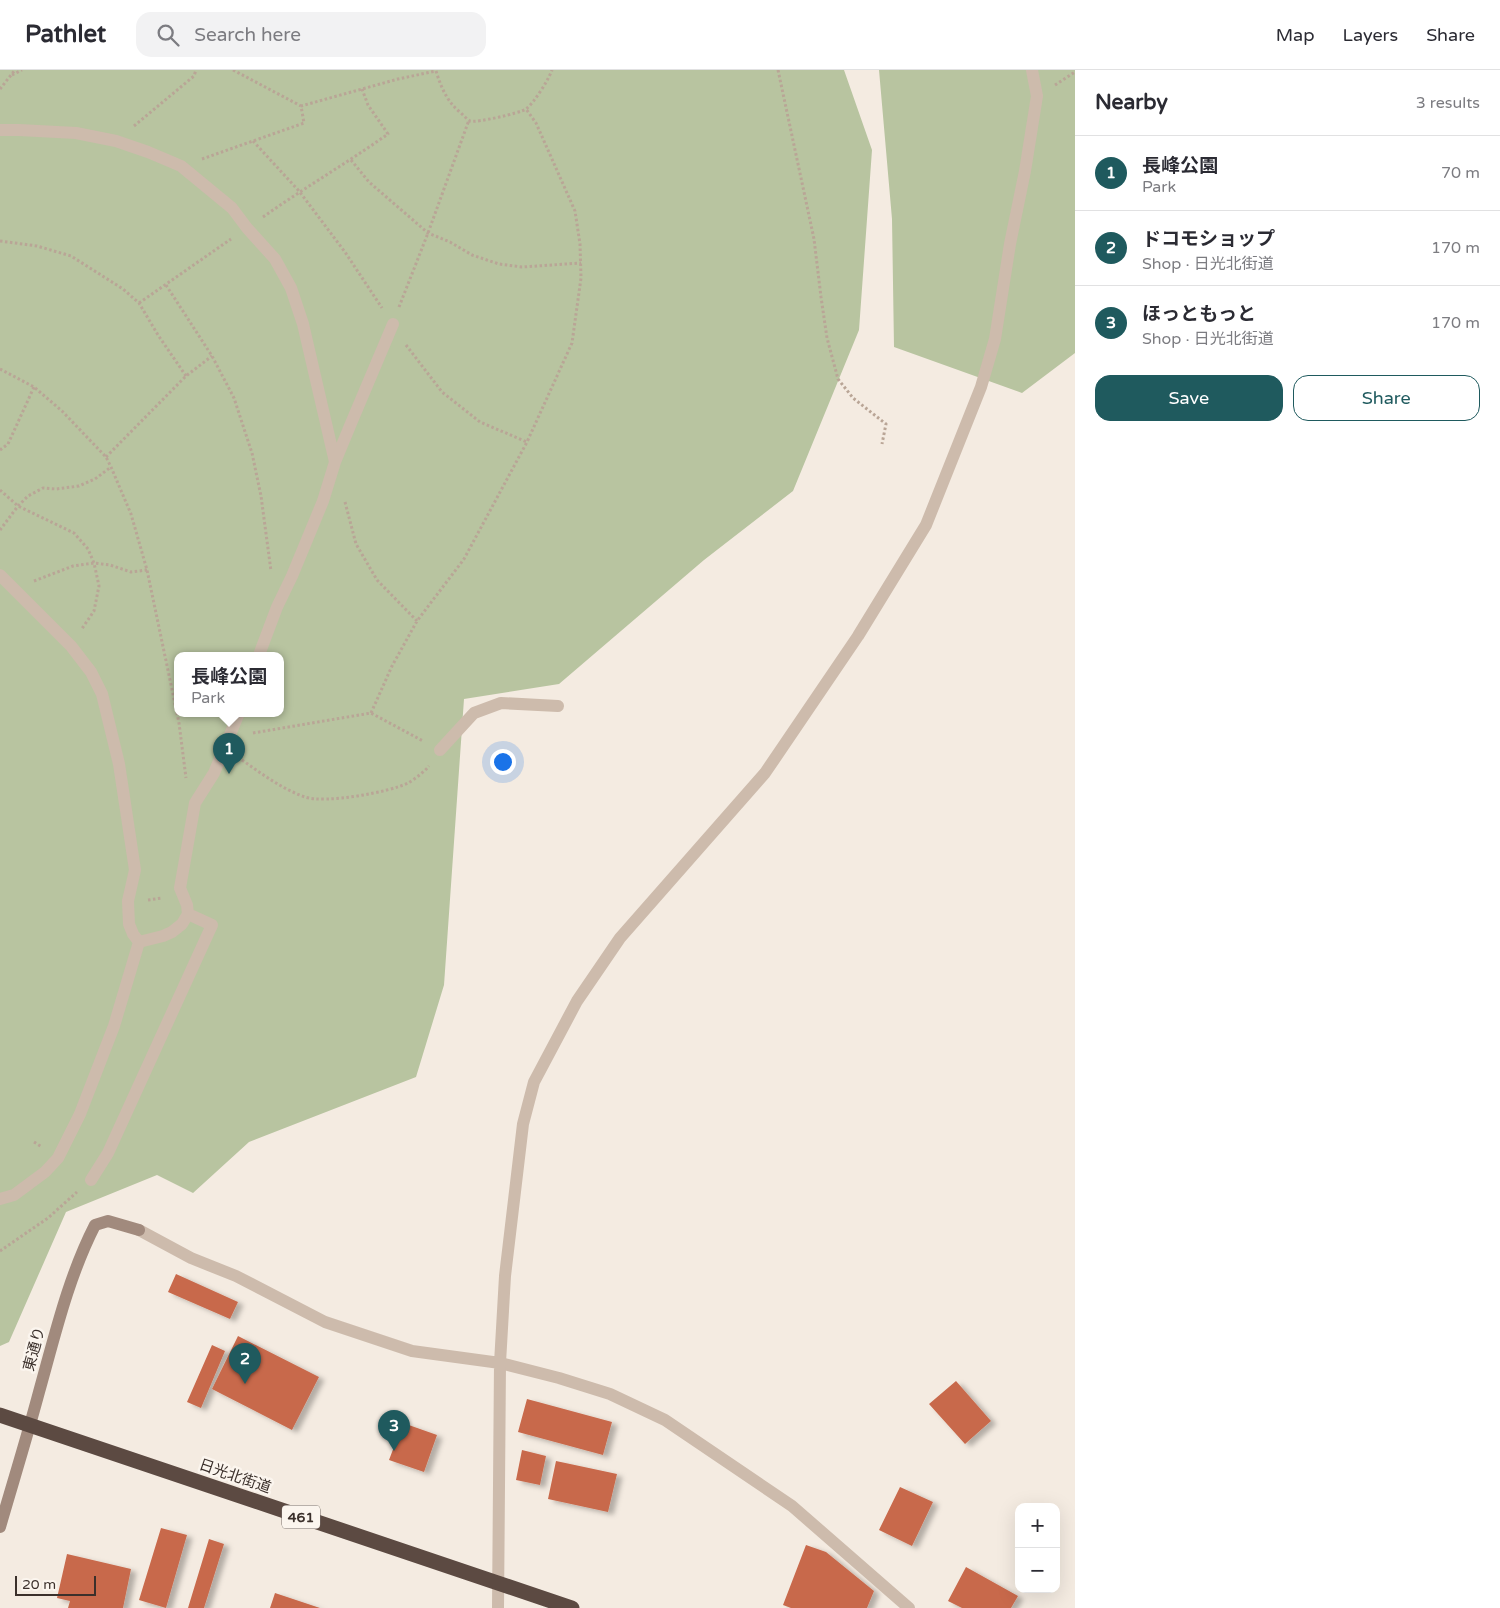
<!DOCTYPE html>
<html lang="en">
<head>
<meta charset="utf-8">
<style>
  :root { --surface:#fff; --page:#f2f2f3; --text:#2b2b33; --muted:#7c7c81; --line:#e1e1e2; --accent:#1f5a5e }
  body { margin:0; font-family:"Varela Round","Noto Sans JP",sans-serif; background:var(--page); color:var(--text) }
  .controls { position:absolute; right:15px; bottom:15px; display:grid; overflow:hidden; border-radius:10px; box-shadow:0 5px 20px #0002 }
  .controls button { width:45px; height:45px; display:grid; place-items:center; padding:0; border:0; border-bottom:1px solid var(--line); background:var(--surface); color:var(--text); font:25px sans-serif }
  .scale { position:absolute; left:15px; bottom:12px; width:81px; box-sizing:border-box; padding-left:5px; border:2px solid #3b302b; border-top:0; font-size:14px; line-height:18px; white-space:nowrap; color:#3b302b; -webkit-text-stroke:4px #fbf5ee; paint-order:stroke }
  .you { position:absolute; left:502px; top:691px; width:18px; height:18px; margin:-12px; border:4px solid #fff; border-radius:50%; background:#1a73e8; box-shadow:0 0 0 8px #1a73e833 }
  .badge { display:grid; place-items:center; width:32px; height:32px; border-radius:50%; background:var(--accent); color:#fff; font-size:16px; font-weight:700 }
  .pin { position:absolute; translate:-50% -41px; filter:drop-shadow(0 1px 2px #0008) }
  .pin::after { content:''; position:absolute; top:26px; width:18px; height:15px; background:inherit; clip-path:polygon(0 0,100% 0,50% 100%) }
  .popup { position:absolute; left:174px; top:582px; width:110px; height:65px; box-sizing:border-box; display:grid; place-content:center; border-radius:10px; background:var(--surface); filter:drop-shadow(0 1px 4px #0005); font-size:16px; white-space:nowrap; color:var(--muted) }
  .popup b { font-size:19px; color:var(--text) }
  .popup::after { content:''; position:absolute; left:50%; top:100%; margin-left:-10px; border:10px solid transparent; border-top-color:var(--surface) }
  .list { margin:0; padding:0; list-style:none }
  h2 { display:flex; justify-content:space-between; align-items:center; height:65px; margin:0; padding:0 20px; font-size:21px }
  h2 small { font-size:16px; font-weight:400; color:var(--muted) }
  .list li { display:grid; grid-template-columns:32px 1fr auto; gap:15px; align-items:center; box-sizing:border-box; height:75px; padding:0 20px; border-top:1px solid var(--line) }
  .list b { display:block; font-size:19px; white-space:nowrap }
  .list p { margin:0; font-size:16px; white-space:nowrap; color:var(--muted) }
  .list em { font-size:16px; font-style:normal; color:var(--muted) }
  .actions { display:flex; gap:10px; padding:15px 20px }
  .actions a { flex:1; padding:11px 0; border:1px solid var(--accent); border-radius:15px; text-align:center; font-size:18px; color:var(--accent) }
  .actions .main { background:var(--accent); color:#fff }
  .icon { flex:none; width:28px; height:28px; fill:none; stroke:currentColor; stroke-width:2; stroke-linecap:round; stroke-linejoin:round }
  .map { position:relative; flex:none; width:1075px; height:1538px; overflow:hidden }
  header { display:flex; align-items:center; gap:30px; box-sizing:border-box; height:70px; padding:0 25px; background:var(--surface); border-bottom:1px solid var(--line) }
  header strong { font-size:24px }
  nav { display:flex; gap:28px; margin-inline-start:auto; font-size:18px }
  .search { width:350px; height:45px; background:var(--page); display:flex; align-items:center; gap:12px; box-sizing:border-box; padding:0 18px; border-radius:15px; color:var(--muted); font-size:19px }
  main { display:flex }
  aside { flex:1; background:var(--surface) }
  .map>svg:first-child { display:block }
</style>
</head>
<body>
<header>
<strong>Pathlet</strong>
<div class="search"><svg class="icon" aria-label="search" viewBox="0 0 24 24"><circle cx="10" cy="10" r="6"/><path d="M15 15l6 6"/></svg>Search here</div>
<nav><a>Map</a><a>Layers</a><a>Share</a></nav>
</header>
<main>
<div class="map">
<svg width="1075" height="1538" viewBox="0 0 1075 1538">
  <defs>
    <filter id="shadow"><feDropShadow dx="5.5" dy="3" stdDeviation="2.5" flood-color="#0004"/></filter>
  </defs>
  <rect width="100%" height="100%" fill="#f4ebe1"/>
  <path fill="#b8c4a0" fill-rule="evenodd" d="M0,0H844L872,80L859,260L793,421L704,490L559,614L464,629L444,915L416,1007L249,1072L193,1123L157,1105L66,1142L9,1272L0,1276ZM178,585H280V643H178Z
    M879,0H1075V283L1022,323L894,277L892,149Z"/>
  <path fill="#c8694b" filter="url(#shadow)" d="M176,1204L238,1232L230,1249L168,1222Z
    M238,1266L319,1307L292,1360L212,1319Z
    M212,1275L225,1281L201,1338L187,1332Z
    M956,1311L991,1351L965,1374L929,1334Z
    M527,1329L612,1352L603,1385L518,1362Z
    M403,1353L437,1365L424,1402L389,1390Z
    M522,1380L546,1386L540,1415L516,1410Z
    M556,1391L617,1404L608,1442L548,1429Z
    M900,1417L933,1432L912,1476L879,1460Z
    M161,1458L187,1465L166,1538L139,1530Z
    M209,1469L224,1474L204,1538H188Z
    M806,1475L826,1482L874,1521L867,1538H791L783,1535Z
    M67,1484L131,1499L123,1538H68L70,1531L57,1528Z
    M966,1497L1018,1526L1011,1538H962L948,1531Z
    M275,1523L320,1538H270Z"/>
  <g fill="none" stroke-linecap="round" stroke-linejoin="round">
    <path stroke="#b9a596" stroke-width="3" stroke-dasharray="2.5 2.5" stroke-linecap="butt" d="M233,0L301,36
      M778,0L814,169L821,227L827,268L838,309L853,328L886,354L882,374
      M436,1C441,17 447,32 461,43C464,46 467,49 470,51C477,53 520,43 526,39C534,33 549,9 552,0
      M12,5L22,0
      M1055,15L1075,2
      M0,19L15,0
      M134,56L194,6L196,0
      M253,71L299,121L345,182L382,238
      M202,89L304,53L301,36L398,9L436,1
      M351,90L369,112L428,163L450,172L472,185L499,194L522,197L581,193
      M263,147C304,118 347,93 388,64L368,35L362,19
      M0,171L37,176L71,186L123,219L139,233L158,265L186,306
      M166,215L212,286L234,328L252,383L261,426L271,501
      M139,233L231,169
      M399,237L428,163L469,50
      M406,275L442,322L480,352L527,372
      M0,299L34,317L62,341L106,387L111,397L131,444L147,500L179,653L186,708
      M0,380L8,374L34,317
      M106,387L186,306L212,286
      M0,420L18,436L74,463L88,479L94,493L99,516L94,541L81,560
      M345,432L356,474L377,510L417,551
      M0,460L18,436L28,426L43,418L56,419L79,416L95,409L111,397
      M34,511L73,496L94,493L110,495L131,502L147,500
      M371,643L392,596L417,551L464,489L527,372L572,273L581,208L580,174L575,141L536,53L526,39
      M253,663L371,643L423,671
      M242,690C262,704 282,719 305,727C325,734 390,722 408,713C415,709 424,702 429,696
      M148,830L162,828
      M34,1072L42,1077
      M0,1181L48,1148L77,1122"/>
    <path stroke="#cdbbac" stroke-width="12" d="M500,1293L559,1308L610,1324L665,1350L792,1436L909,1538"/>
    <path stroke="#cdbbac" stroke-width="12" d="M0,60H19L76,63L116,71L148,82L181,96L232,138L247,158L275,189L291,218L303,254L335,392
      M0,505L71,576L91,602L102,624L119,694L135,800L128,831L129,854L133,864L139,872L114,956L80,1044L58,1088L45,1102L14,1125L0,1129
      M259,585L277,537L292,506L323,431L335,392L352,351L393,254
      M440,680L474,643L501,633L558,636
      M139,872L163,866L172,862L182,854L188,844L187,835L180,818L195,733L214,703L239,643
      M91,1110L108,1083L212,855L188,844
      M139,1160L191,1188L236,1206L325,1252L412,1281L500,1293
      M498,1538L500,1293L505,1206L523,1054L534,1012L577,931L620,868L765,703L858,566L926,455L981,317L995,269L1010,174L1025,101L1037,26L1032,0"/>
    <path stroke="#a18a7d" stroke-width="12" d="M0,1457C13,1412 27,1367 39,1322C55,1265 68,1208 95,1155L108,1151L139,1160"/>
    <path stroke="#5c4a42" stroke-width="15" d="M0,1345L572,1538"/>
  </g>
  <g text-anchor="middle" stroke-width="5" stroke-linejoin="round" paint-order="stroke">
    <rect fill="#fbf5ee" stroke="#756b66" stroke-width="1" x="282" y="1435.5" width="38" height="23" rx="4"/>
    <g font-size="14" font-weight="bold" fill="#3b302b">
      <text x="301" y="1452">461</text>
    </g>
    <g font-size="15" fill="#3b302b" stroke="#fbf5ee">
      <text transform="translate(34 1279) rotate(-75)" y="5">東通り</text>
      <text transform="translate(235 1406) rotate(19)" y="5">日光北街道</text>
    </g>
  </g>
</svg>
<div class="controls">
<button>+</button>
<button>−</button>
</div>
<div class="scale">20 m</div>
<div class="you"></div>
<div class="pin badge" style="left:229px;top:704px">1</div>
<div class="popup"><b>長峰公園</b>Park</div>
<div class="pin badge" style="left:245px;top:1314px">2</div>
<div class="pin badge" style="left:394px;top:1381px">3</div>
</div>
<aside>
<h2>Nearby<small>3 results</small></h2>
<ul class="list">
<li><span class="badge">1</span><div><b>長峰公園</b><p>Park</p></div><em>70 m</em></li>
<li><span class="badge">2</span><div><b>ドコモショップ</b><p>Shop · 日光北街道</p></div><em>170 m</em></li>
<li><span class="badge">3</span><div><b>ほっともっと</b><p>Shop · 日光北街道</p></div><em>170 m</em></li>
</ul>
<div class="actions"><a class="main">Save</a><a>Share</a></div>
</aside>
</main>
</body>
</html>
